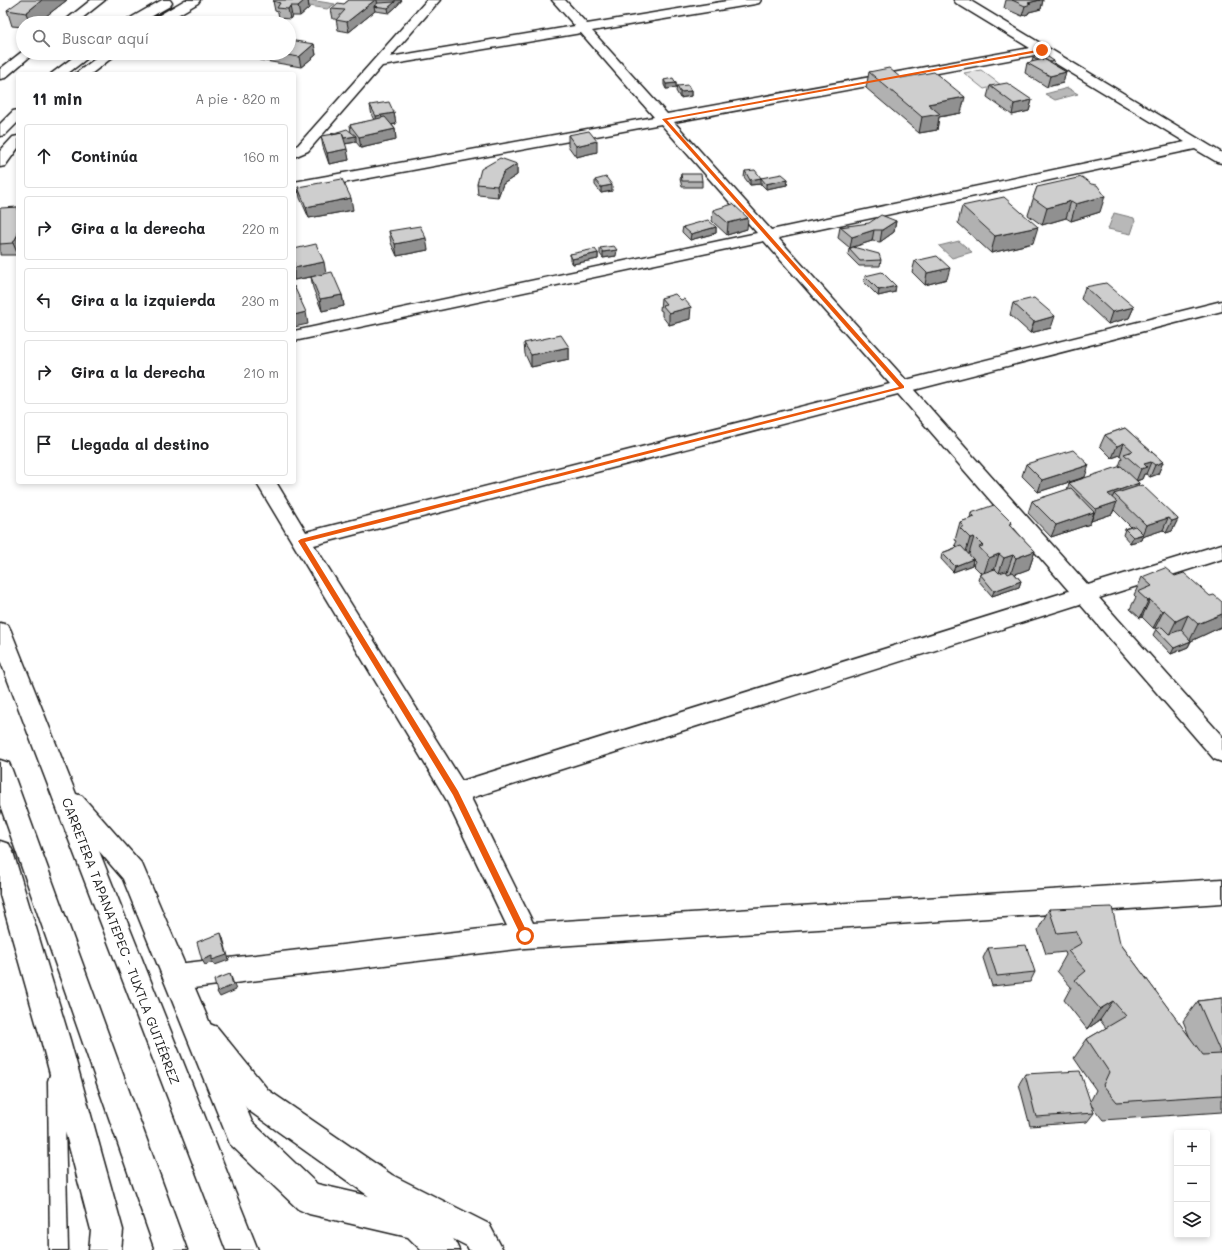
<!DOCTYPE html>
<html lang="es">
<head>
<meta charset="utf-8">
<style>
  :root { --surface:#fff; --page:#f2f2f2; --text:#202124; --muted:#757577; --line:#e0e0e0 }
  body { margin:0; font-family:Mali,sans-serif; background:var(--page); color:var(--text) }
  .controls { position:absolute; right:12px; bottom:12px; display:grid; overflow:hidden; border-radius:4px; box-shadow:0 2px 6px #0003 }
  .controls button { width:36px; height:36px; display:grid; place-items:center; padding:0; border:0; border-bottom:1px solid var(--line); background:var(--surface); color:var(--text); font:20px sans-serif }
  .stop { position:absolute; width:12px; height:12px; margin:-9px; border:3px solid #ea580c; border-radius:50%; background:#fff }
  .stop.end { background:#ea580c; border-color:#fff; box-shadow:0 1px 4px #0008 }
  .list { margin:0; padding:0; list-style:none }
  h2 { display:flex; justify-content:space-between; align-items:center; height:52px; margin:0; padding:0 16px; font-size:17px }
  h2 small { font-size:13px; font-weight:400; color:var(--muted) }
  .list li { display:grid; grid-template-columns:26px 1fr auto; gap:12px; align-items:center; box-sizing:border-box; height:64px; margin:0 8px 8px; padding:0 8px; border:1px solid var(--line); border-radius:4px }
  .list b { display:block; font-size:15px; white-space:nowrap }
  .list em { font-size:13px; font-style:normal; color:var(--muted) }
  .icon { flex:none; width:22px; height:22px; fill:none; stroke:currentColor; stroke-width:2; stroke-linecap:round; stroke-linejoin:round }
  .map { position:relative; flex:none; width:1222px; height:1250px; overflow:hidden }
  .search { position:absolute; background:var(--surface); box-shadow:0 2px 6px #0003; left:16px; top:16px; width:280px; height:44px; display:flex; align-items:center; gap:10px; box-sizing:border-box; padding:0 14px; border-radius:22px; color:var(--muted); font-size:15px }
  .panel { position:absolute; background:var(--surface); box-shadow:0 2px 6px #0003; left:16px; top:72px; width:280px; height:412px; border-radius:4px }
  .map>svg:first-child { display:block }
</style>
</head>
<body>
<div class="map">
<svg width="1222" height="1250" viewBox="0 0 1222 1250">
  <rect width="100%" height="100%" fill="#fff"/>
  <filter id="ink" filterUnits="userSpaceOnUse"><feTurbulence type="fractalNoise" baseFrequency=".025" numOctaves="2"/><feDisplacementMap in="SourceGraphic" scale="8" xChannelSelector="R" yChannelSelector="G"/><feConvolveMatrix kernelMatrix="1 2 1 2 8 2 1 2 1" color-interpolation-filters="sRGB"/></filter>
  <g filter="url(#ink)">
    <path fill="#e2e2e2" stroke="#7f7f7f" d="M981,70L1001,85L984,89L964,73Z"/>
    <path fill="#b8b8b8" stroke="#7a7a7a" d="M310,0L335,4L327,9L303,5Z
      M1068,88L1078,94L1055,100L1045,94Z
      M1114,213L1134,218L1135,222L1131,234L1108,229Z
      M959,241L972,252L952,258L939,246Z"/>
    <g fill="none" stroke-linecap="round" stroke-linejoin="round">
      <defs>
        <path id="service" d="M56,1073L62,1075L64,1081L68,1250H50L48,1081L50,1075Z"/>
        <path id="minor" d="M427,0H440L390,57L575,26L552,0H565L587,24L733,0H761L759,3L755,4L592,31L667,114L1030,48L956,3L954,0H969L1222,153V163L1217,162L1195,149L778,238L906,380L1222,301V311L914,390L1088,585L1222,544V559L1099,598L1222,736V762L1214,759L1080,604L471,798L533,923L1222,879V903L525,948L177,990L167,986L163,977L167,968L177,964L507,926L446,799L256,482H276L306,532L890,384L764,241L294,341V331L757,233L661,124L294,192V182L654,117L581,33L382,66L308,151L294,157V147L298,145ZM1040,54L1185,142L771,230L674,122ZM898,394L1069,591L462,781L314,545Z
          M207,1023L217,1027L268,1090L392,1175L489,1224L503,1250H469L467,1246L370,1197L248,1110L197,1047L193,1037L197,1027Z"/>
        <path id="secondary" d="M91,0H105L76,23H62Z
          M23,51V53H34L5,78L0,79V69Z"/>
        <path id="trunk" d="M162,0H170L172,3L170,6L140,23H125L127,20Z
          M185,0H200L198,3L164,23H149L151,20Z
          M79,53H94L67,74H51Z
          M103,53H118L91,74H75Z
          M18,110V122L5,135L0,136V124L13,111Z
          M18,136V148L5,166L0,167V151L13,137Z
          M0,623L8,625L11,631L76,794L82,796L142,864L252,1122L317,1184L417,1207C435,1215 452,1232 459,1250H421L408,1237L309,1214L298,1209L230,1144L123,879L99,851L258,1250H226L0,660Z
          M0,760L9,763L12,770L187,1250H155L0,805Z
          M0,841L9,844L13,852L70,1040L123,1230L121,1250H89L91,1230L41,1040L0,895Z"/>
      </defs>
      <use href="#service" stroke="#1c1c1c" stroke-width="3"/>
      <use href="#minor" stroke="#1c1c1c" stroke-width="3"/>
      <use href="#secondary" stroke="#1c1c1c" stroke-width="3"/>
      <use href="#trunk" stroke="#1c1c1c" stroke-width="3"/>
      <use href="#service" fill="#fff" fill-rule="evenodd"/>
      <use href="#minor" fill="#fff" fill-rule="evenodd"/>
      <use href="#secondary" fill="#fff" fill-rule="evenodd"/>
      <use href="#trunk" fill="#fff" fill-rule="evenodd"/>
    </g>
    <path fill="#b1b1b1" stroke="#1c1c1c" d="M67,0L37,23H23V27L12,26L7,10Z
      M274,0H308L309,8L300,16H292L290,19L279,18L278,12L275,11L273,1Z
      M349,0H402L396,7L389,13L375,11L349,32L338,30L336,19H333L331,9L344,4Z
      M1006,0H1043L1041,9L1029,12L1028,14L1022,16L1004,8Z
      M314,44L316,55L301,67L259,60L258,55L256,57L236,55L235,53H289Z
      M1033,58L1054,61L1053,64L1066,72L1063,83L1047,87L1025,73L1027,63L1032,62Z
      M869,72L901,78L961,113L939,117L937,130L919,133L866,88Z
      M664,80L676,83V88L666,89L664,85Z
      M677,86L691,91V96L680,98L676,91Z
      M990,86L1032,100L1029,111L1012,115L987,97Z
      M370,105L394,113L396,124L392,125L395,129L396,140L361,148L356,142L345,144L349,160L329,164L323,147L321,136L331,135V134L351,133L350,125L374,120L372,116Z
      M568,135L597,152L576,157L568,146Z
      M517,164V175L503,184L498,197L478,195L477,184Z
      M745,171L761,178L788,179L787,185L766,189L761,184L750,185L744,177Z
      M681,174L702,181V187H682L680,179Z
      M595,180L612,191L601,193L595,185Z
      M298,187L353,210L309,218L300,198Z
      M1037,187L1100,212L1071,221L1066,218L1042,225L1028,215Z
      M962,206L1033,243L991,253L958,223Z
      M18,207V255H0V209Z
      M713,210L747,229L727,235L712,221Z
      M896,221L894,232L880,242L872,241L853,247L881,260L880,266H859L848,255L849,249L853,247L850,248L838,238L840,227Z
      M683,227H716V233L690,240L682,232Z
      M389,231L428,250L397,256L391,243Z
      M600,248L616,256L603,258L600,254Z
      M294,249L326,274L342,295L344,306L322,311L313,288L311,277L294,280Z
      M598,253V259L573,264L570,260V254Z
      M915,261L947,279L925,285L912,272Z
      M865,276L895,292L878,296L864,282Z
      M1085,287L1134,307L1129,318L1108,324L1081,299Z
      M661,298L681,300L690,319L669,325L662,316V311L660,310Z
      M1013,303L1051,328L1030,333L1010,315Z
      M524,343L569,347V359L531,367L525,354Z
      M1125,428L1163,462L1158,474L1150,477L1146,474H1144L1142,479L1137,481L1139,483L1138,486L1178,519L1172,531L1166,533L1163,530L1142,537L1141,540L1130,543L1123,535L1125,529L1131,527L1114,510L1112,514L1091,521L1090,524L1051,537L1028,513L1032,501L1067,490L1069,483L1120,467L1119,466L1122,458L1120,455L1112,458L1100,446L1105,435Z
      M1026,464L1085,477L1038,492L1022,476Z
      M971,513L1012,523L1011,527L1035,551L1029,569L1015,574L1021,581L1019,587L992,596L978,580L980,574L981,573L973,565L975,561L973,559L972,565L953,572L941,559L942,553L957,547L955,545L957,541L955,540L960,522L970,519Z
      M1142,577L1221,627L1191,641L1188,647L1171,654L1153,635L1156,629H1157L1155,628H1153L1142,617L1140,618L1130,609L1136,597L1134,595Z
      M1049,909L1120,943L1190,1038L1183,1021L1198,1001L1222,998V1112L1103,1120L1091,1105L1094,1113L1087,1122L1030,1126L1019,1084L1025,1074L1090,1102L1096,1090L1074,1058L1087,1039L1106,1028L1100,1020L1087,1029L1064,1000L1071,987L1057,971L1066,955L1065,952L1046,954L1038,930Z
      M988,948L1035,972L1030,982L992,986L983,958Z"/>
    <path fill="#909090" stroke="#1c1c1c" d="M42,0H67L37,23H30L26,13Z
      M305,0H308L309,8L300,16L298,6Z
      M375,0H377L378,7L374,6L375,11L349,32L347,22Z
      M395,0H402L396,7L389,13L388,8L395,2Z
      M1040,0H1043L1041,9L1029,12L1028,14L1022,16L1025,6L1028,3Z
      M290,6L292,16L290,19L288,9Z
      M314,44L316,55L301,67L299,57Z
      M255,53H258V55L256,57Z
      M1066,72L1063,83L1047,87L1050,76Z
      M676,83V88L666,89V84Z
      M691,91V96L680,98V92Z
      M965,97L961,113L939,117L937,130L919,133L922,117L928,104Z
      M1032,100L1029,111L1012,115L1014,104Z
      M394,113L396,124L377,127L376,116Z
      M395,129L396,140L361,148L359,137Z
      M356,136V142L338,145L337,139Z
      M597,141V152L576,157V146Z
      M347,149L349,160L329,164L327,153Z
      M517,164V175L503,184L498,197L497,186L503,173Z
      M761,178V184L750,185V180Z
      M788,179L787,185L766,189V184Z
      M612,185V191L601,193V187Z
      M1105,196L1100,212L1071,221L1076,204Z
      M351,198L353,210L309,218L306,207Z
      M1071,201L1066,218L1042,225L1047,208Z
      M748,218L747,229L727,235L728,223Z
      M896,221L894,232L880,242L882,230Z
      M716,227V233L690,240L691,234Z
      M1038,227L1033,243L991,253L995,236Z
      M874,230L872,241L850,248L852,237Z
      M18,234V255L13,243Z
      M426,238L428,250L397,256L395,244Z
      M617,250L616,256L603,258V252Z
      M598,253V259L573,264L572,259Z
      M324,262L326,274L294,280V268Z
      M950,268L947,279L925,285L927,273Z
      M896,286L895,292L878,296L879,290Z
      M342,295L344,306L322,311L320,299Z
      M691,307L690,319L669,325V313Z
      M1134,307L1129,318L1108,324L1112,312Z
      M306,312L308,324L294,327V315Z
      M1055,316L1051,328L1030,333L1034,322Z
      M569,347V359L531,367V355Z
      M1124,443L1120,455L1112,458L1117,446Z
      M1151,462L1146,474H1144L1142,479L1136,481L1141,469L1144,464Z
      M1163,462L1158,474L1150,477L1155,465Z
      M1089,465L1085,477L1038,492L1042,480Z
      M1139,483L1134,495L1114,494L1110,503L1108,494Z
      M1117,502L1112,514L1091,521L1096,509Z
      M1094,512L1090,524L1051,537L1056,525Z
      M1168,518L1163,530L1142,537L1141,540L1130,543L1133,537L1142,535L1146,525Z
      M1178,519L1172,531L1166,533L1172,521Z
      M974,537L969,554L965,555L970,538Z
      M1035,551L1029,569L1010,576L1016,558Z
      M999,554L994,571L983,576L989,558Z
      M1013,555L1007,572L998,576L1004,558Z
      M973,559L972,565L953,572L955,566Z
      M1021,581L1019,587L992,596L994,591Z
      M1150,600L1142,617L1140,618L1148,601Z
      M1164,610L1155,628H1153L1162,611Z
      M1222,614V626L1221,627L1189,642L1198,624Z
      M1188,615L1180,633L1167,639L1176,621Z
      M1191,641L1188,647L1171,654L1174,648Z
      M221,933L223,938L229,960L215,965L213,962L205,965L202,960Z
      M230,974L232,979L236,990L220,997L217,992Z
      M1113,1001L1100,1020L1087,1029L1100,1009Z"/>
    <path fill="#cecece" stroke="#1c1c1c" d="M21,0H42L26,13L7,10Z
      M274,0H305L298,6H290L288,9L277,8L280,3L273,1Z
      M349,0H375L347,22L336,20L345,10L331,9L338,3L344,4Z
      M1012,0H1040L1028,3L1031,4L1025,6Z
      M395,2L388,8L374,6L378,3Z
      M289,40L314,44L299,57L275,53H289Z
      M1045,55L1054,61L1050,62L1044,59L1037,60L1033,58Z
      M1044,59L1066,72L1050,76L1027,63Z
      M889,68L901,78L934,72L965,97L928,104L940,114L922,117L869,72Z
      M673,78L676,83L666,84L664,80Z
      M1007,83L1032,100L1014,104L990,86Z
      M688,85L691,91L680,92L677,86Z
      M389,102L394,113L376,116L370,105Z
      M385,117L395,129L359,137L350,125Z
      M347,129L356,136L344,138L342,133L332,135L331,134Z
      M589,131L597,141L576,146L568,135Z
      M342,133L347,149L327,153L321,136Z
      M500,158L517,164L503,173L497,186L477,184L481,169Z
      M755,170L761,178L750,180L745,171Z
      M681,174H701L702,181H682Z
      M782,174L788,179L766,184L761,178Z
      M606,177L612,185L601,187L595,180Z
      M1082,177L1091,184L1097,185L1105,196L1076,204L1071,201L1047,208L1033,198L1037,187Z
      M342,179L351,198L306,207L298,187Z
      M1004,197L1038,227L995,236L962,206Z
      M733,204L748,218L728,223L713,210Z
      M18,207V234L13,243L0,244V209L1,208Z
      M881,215L896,221L882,230H874L852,237L840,227L869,223Z
      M708,220L716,227L691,234L683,227Z
      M420,226L426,238L395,244L389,231Z
      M316,244L324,262L294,268V249Z
      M614,246L617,250L603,252L600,248Z
      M853,247L879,254L881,260L860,261L849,249Z
      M595,249L598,253L572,259L570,254Z
      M937,256L950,268L927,273L915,261Z
      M332,272L342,295L320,299L311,277Z
      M882,272L896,286L879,290L865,276Z
      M1106,283L1134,307L1112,312L1085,287Z
      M294,286L306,312L294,315Z
      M675,294L681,300L684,299L691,307L669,313L662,305L666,304L661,298Z
      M1034,298L1055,316L1034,322L1013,303Z
      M561,335L569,347L531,355L524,343Z
      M1125,428L1163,462L1155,465L1151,462L1144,464L1147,467L1141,469L1124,454L1133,451L1124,443L1117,446L1105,435Z
      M1073,450L1089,465L1042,480L1026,464Z
      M1121,466L1139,483L1108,494L1117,502L1096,509L1069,483Z
      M1142,485L1178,519L1172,521L1168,518L1146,525L1114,494Z
      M1071,488L1094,512L1056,525L1032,501Z
      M994,505L1012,523L1009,524L1035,551L1016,558L1013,555L1004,558L999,554L989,558L979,547L983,546L974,537L970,538L960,528L964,526L960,522L975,517L971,513Z
      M1135,526L1143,534L1133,537L1125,529Z
      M961,546L973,559L955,566L942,553Z
      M1165,568L1175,576L1184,573L1210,596L1214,595L1222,602V614L1198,624L1188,615L1176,621L1164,610L1162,611L1150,600L1148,601L1138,592L1152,586L1142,577Z
      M995,569L999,573L1006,571L1008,574L1013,572L1021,581L994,591L980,574Z
      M1162,627L1169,634L1181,630L1191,641L1174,648L1156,629Z
      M1112,907L1120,943L1203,1055L1221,1054L1198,1001L1222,998V1095L1117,1102L1103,1085L1109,1072L1087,1039L1126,1016L1113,1001L1100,1009L1075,980L1086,971L1068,951L1082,943L1076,931L1057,933L1049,909Z
      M221,933L227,955L212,960V956L202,960L197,942Z
      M1026,945L1035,972L997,976L988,948Z
      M230,974L233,985L217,992L214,980Z
      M1080,1071L1094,1113L1036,1117L1025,1074Z"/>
  </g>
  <path fill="#ea580c" d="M1042,49L1044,51L667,120L904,386V388L305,542L458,791L529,936L525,940L522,938L453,795L298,541L301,539L899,387L662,119Z"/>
  <g text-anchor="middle" stroke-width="3" stroke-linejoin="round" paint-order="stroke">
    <g font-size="13" fill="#1c1c1c" stroke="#fff">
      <text transform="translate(121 941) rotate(69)" y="5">CARRETERA TAPANATEPEC - TUXTLA GUTIÉRREZ</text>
    </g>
  </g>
</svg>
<div class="controls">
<button>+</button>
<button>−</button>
<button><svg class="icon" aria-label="layers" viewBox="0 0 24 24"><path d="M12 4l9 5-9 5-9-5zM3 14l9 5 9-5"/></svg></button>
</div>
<div class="stop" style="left:525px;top:936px"></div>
<div class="stop end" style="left:1042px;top:50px"></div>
<div class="search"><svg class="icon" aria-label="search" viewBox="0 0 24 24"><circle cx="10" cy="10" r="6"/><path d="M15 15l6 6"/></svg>Buscar aquí</div>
<section class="panel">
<h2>11 min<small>A pie · 820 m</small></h2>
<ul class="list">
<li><svg class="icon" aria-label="ahead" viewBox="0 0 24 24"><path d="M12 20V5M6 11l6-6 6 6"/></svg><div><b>Continúa</b></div><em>160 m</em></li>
<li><svg class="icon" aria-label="right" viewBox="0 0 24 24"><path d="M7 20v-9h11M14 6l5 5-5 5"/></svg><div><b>Gira a la derecha</b></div><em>220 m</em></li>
<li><svg class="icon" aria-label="left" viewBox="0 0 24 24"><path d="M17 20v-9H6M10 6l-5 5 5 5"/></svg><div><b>Gira a la izquierda</b></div><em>230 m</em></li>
<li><svg class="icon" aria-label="right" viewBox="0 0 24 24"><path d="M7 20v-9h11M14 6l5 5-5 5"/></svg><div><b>Gira a la derecha</b></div><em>210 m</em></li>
<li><svg class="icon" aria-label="arrive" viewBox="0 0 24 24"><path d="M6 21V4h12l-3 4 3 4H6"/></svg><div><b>Llegada al destino</b></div></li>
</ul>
</section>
</div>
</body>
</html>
